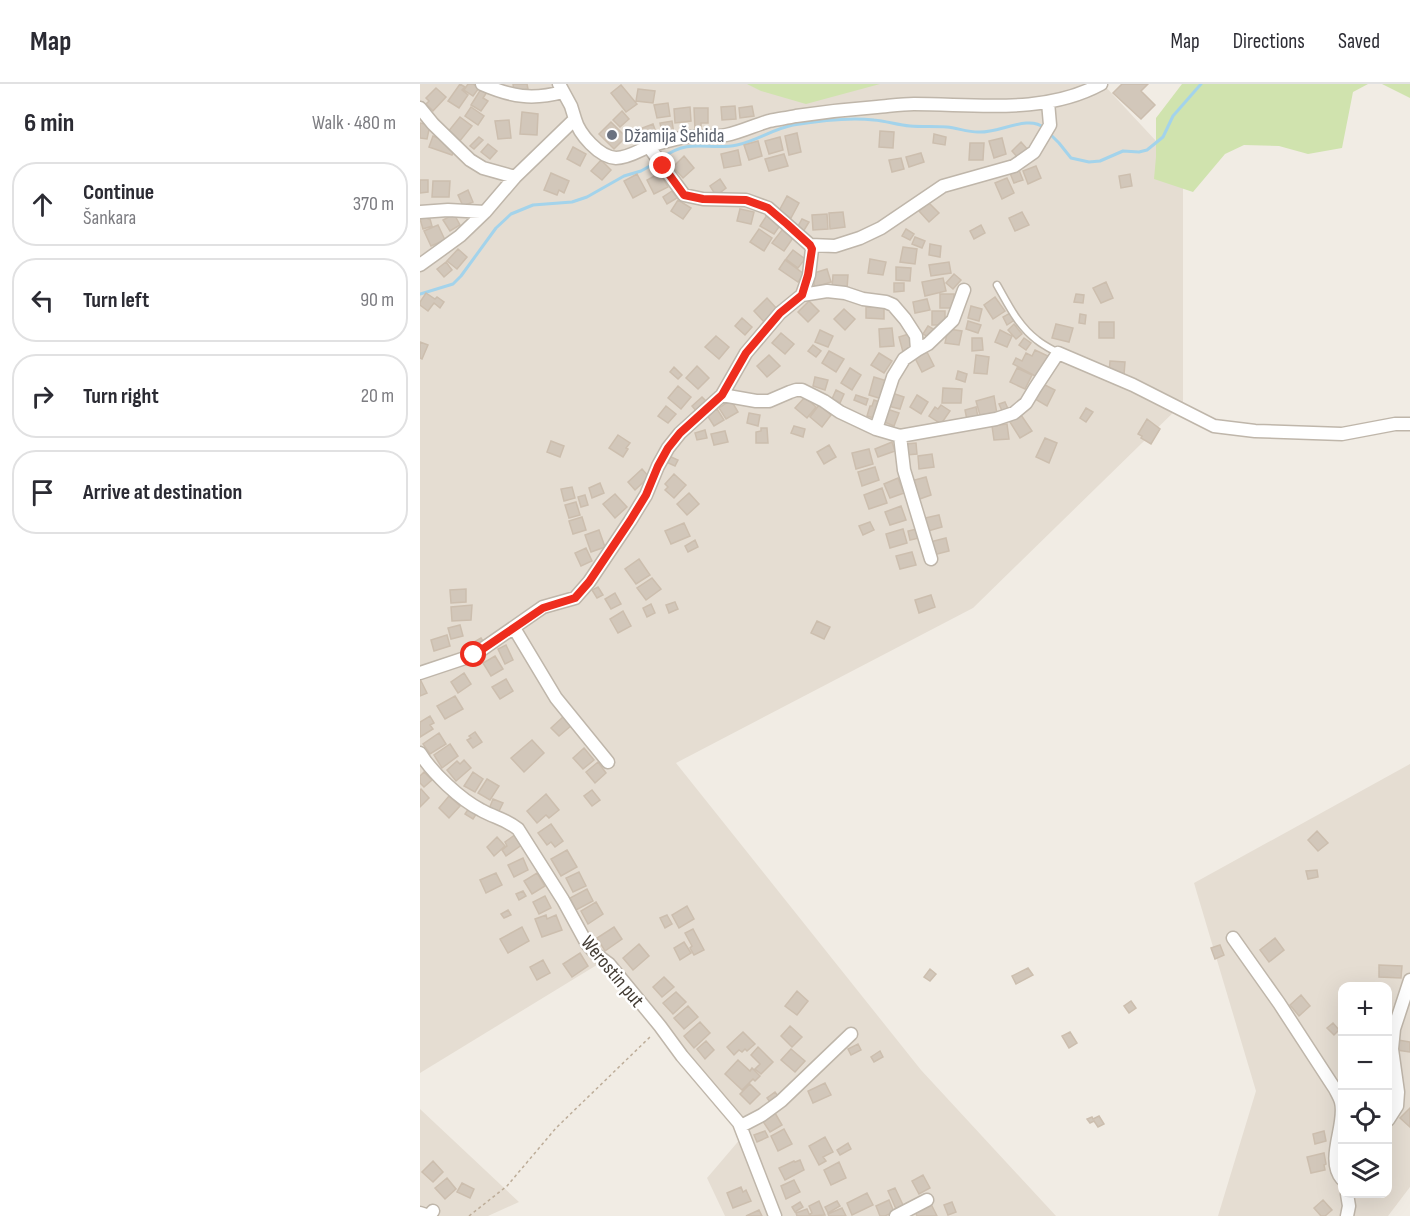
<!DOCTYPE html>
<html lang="en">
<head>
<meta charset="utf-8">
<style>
  :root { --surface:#fff; --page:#f2f2f3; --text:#2b2b33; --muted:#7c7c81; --line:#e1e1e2 }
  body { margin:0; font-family:"Sofia Sans Condensed",sans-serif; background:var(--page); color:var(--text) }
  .controls { position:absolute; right:18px; bottom:18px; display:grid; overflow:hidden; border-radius:12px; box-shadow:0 6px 24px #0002 }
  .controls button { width:54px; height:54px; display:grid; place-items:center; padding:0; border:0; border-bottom:2px solid var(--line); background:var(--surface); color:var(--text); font:30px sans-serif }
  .stop { position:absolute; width:18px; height:18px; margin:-14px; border:4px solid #ee2d1e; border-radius:50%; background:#fff }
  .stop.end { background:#ee2d1e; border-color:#fff; box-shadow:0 2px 6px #0008 }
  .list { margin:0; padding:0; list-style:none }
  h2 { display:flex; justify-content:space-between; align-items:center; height:78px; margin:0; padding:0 24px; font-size:26px }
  h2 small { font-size:20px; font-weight:400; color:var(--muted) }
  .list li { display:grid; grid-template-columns:39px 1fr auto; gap:18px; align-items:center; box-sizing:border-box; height:84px; margin:0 12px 12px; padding:0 12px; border:2px solid var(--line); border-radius:24px }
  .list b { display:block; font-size:22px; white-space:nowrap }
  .list p { margin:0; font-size:20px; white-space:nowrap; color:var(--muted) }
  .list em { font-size:20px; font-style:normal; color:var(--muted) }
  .icon { flex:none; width:33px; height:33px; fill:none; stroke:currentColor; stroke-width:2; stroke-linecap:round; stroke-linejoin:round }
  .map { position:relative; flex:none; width:990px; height:1132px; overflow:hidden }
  header { display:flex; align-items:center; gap:36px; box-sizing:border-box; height:84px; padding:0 30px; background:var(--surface); border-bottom:2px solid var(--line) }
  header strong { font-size:28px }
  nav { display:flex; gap:33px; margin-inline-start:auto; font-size:21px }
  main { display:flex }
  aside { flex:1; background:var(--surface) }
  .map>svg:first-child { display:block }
</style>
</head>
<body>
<header>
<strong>Map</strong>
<nav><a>Map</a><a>Directions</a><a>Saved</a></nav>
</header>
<main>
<aside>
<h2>6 min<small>Walk · 480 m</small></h2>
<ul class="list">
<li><svg class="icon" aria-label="ahead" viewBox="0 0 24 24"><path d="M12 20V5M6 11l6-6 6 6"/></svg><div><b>Continue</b><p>Šankara</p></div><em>370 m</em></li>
<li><svg class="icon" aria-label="left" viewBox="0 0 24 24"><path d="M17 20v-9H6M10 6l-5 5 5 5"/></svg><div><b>Turn left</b></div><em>90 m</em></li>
<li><svg class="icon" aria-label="right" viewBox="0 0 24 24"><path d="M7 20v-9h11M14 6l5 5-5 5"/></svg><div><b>Turn right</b></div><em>20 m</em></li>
<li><svg class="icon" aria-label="arrive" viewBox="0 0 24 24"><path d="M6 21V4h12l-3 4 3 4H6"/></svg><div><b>Arrive at destination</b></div></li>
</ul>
</aside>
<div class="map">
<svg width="990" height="1132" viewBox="0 0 990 1132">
  <rect width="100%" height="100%" fill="#f1ece4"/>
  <path fill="#e5ddd2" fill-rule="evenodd" d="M0,0H683L763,86V319L553,524L256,679L501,986L636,1132H305L287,1094L322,1053L323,1039L185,876L0,989Z
    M990,680V1103L968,1132H798L836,1007L774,799ZM922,902H968V1110H922Z
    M0,1025L99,1118L68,1132H0Z"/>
  <path fill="#d0e3ae" d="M327,0H460L386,20L341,7Z
    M762,0H948L933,8L922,64L888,70L859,62L824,61L805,70L773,108L734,95L736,73V34Z
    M962,0H990V14Z"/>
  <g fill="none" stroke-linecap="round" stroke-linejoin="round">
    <path stroke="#a3d3eb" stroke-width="3" d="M629,49L639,59L651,74L669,78L680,77L703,67L719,68L727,66L743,53L753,32L781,0
      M242,74C271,53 287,67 317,61C336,57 353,45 373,41C397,37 430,33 454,36C466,37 478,41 490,42C502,43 515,42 527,43C537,44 548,48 558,48C577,50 609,30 624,44
      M0,210L33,200L41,192L76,144L91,130L113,121L152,118L167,113L204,92L221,87L237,78"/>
  </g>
  <path fill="#d2c7ba" stroke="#ccbeae" stroke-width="1.5" d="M40,0L45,3L42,6L48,11L39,24L28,17Z
    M48,0H53L59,4L53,12L44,6Z
    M93,0H107L108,5L94,8Z
    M702,0H728L721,7L735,21L721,35L693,9Z
    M201,1L217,20L206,28L191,9Z
    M16,4L26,13L13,27L6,20L9,17L6,14Z
    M61,5L67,8L63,14L68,17L61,27L51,21Z
    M218,5L235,7L233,19L216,17Z
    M248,19L250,32L237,34L234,21Z
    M315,22L316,35L302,36L301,23Z
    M332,22L334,32L320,34L319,24Z
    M51,23L64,32L58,41L45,32Z
    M270,23L271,37L255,39L254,25Z
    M274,24H288V39H281V46H275Z
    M202,27L209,35L200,43L193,36Z
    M102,28L118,30L117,51L100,50Z
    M40,33L52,42L39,58L27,49Z
    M89,36L91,54L78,55L75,37Z
    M252,37L254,50L243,53L240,39Z
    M191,38L206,53L194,65L179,50Z
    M0,39L10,41L7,55L0,54Z
    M233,40L237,51L220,57L217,46Z
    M460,47L474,48L473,64L459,63Z
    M377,49L381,68L369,71L365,52Z
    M514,50L526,53L525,61L513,59Z
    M13,52L28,58L35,64L32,71L9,63Z
    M59,53L63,56L54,65L50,62Z
    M360,53L363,66L349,70L345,57Z
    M582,54L586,70L574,74L569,57Z
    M338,57L342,72L329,76L324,61Z
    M601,58L608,66L598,74L592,67Z
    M550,59H564L563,76H549Z
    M68,60L77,67L70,75L61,68Z
    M153,63L166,70L160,82L147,75Z
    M318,66L321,81L304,84L301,70Z
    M501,69L504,78L489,83L486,73Z
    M364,70L368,82L349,87L345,75Z
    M264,72L274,84L263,94L253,83Z
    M481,74L484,85L472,88L469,76Z
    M181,76L191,86L182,96L171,87Z
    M616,82L621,94L608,100L603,87Z
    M599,86L603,96L594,99L590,89Z
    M131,89L149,97L144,109L139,106L137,111L124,106Z
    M240,89L248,103L234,110L227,96Z
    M217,90L226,107L213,114L204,97Z
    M710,90L712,102L701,104L699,92Z
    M587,94L594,109L582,115L575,99Z
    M300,95L306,104L296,112L290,102Z
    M0,96H8V108L0,109Z
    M13,97H30L29,113H12Z
    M48,106L53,118L43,122L38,111Z
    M252,107L257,114L247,120L243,113Z
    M367,112L379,119L371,134L359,127Z
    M258,116L271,124L263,135L251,127Z
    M509,119L519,129L509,138L499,127Z
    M320,125L334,128L331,140L317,137Z
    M423,128L425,143L410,145L409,129Z
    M602,128L609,141L595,147L589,134Z
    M34,130L40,141L30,147L23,136Z
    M407,130L408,145L393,146L392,131Z
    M347,131L361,140L354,150L340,142Z
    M7,133L8,135H10L12,142L3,145L0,135Z
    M382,135L389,138L383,148L377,144Z
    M18,141L25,156L11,162L4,147Z
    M561,141L565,149L554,155L550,147Z
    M339,145L352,154L344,167L330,158Z
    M486,145L494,150L490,156L482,152Z
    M362,146L373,154L364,167L352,159Z
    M495,153L505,157L502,164L492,160Z
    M510,160L521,162L520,173L509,171Z
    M483,163L497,165L495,180L480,178Z
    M38,165L47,173L37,185L27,177Z
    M373,166L385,175L378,184L366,175Z
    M450,175L466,178L463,191L448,189Z
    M365,176L384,190L378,198L359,185Z
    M26,178L32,186L24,193L17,185Z
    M529,178L531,189L511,192L509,181Z
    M476,183L491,184L490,197L476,196Z
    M407,185L411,198L395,203L391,190Z
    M534,190L541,196L533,205L526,199Z
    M413,191H428L427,205L412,204Z
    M523,194L526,207L505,212L502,198Z
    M686,198L693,214L681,219L673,204Z
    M474,199H484V207L474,208Z
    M6,209L15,215L17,213L24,218L20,224L14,219L8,227L0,221V218Z
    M520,210H534V224H520Z
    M656,210L664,211L663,219L654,218Z
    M575,213L585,227L573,235L564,221Z
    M347,214L358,226L345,239L334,227Z
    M507,215L510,226L495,229L493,218Z
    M389,217L399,227L388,238L378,228Z
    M551,222L562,225L559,237L548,234Z
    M446,223H464V235L446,234Z
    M424,225L435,235L425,246L414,235Z
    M512,227H525V241H512Z
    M592,228L596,235L587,241L583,233Z
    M660,230L666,231L665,240L659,239Z
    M322,234L332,243L325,251L315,242Z
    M548,237L561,241L558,249L546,245Z
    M679,238H694V254H679Z
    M594,240L602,250L596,255L588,246Z
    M636,240L653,244L649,258L632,254Z
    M508,242L515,246L510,254L503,250Z
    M472,244L474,262L460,263L459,245Z
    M528,245L542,247L539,261L525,259Z
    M400,246L413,252L408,263L395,258Z
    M580,246L592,252L587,263L575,258Z
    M361,249L374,260L365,270L352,259Z
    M492,249L496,265L483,268L479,253Z
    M296,252L309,263L299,275L285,263Z
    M552,254H562L563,266L552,267Z
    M604,254L611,259L606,266L599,261Z
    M0,258L8,261L2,275L0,274Z
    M393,261L401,267L396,273L388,267Z
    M615,266L628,272L617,293L593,280L596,274L602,277L606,269L612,272Z
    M409,267L424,275L416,288L402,279Z
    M507,268L514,282L502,288L495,274Z
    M459,269L472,277L464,289L451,281Z
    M349,271L360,282L347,293L337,282Z
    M556,271L569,273L567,290L554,289Z
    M690,277L705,278L704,291L689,290Z
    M277,282L289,294L278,305L266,294Z
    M254,283L262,291L258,295L250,288Z
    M430,284L441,291L432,306L421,299Z
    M597,284L612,291L605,305L590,298Z
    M538,287L547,290L545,298L536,295Z
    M395,293L408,296L405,306L393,302Z
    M454,293L467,297L462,315L449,311Z
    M623,300L635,306L627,322L615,315Z
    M258,302L271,313L261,325L248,314Z
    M523,304L542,305L541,319H522Z
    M416,306L424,310L420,319L412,315Z
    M472,309L484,313L480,325L468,322Z
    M436,311L448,315L446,321L434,316Z
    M497,311L508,318L501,330L490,323Z
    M574,312L577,330L561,335L556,317Z
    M282,313L287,318L277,328L272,322Z
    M385,313L396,323L387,334L375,324Z
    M311,316L318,328L306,335L299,324Z
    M454,316L462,319L457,335L447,332L450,322H452Z
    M585,318L589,327L583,329L579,320Z
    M399,321L411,331L402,343L390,333Z
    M521,321L530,327L521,340L509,332L515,323L518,325Z
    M246,322L256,330L248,339L238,332Z
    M556,323L558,333L547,336L545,326Z
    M666,324L673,328L666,338L660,334Z
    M297,325L304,336L294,342L287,331Z
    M467,325L479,329L474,342L462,337Z
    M329,329L340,331L338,342L327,339Z
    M601,331L612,347L600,354L590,338Z
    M727,335L740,345L731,360L721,354L722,352L718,350Z
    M587,340L589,355L574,356L572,342Z
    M374,342L385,345L383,353L371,349Z
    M341,344H347L348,359H336V348L341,347Z
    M285,346L287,354L277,356L275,349Z
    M305,347L308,358L294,361L291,350Z
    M198,351L210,359L206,364L208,365L203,373L189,364Z
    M625,354L637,359L629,379L616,373Z
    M131,357L144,362L140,373L127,368Z
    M472,358L475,367L458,373L455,365Z
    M496,359L497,370L486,371V360Z
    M409,361L416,373L404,380L397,368Z
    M449,365L453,380L436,385L432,369Z
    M512,370L514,383L499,385L498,372Z
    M249,372L258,376L255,382L246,378Z
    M455,383L459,396L442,402L438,388Z
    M222,385L229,393L215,406L208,398Z
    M254,390L266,401L254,414L245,406L248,403L245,400Z
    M506,393L511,411L497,416L491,397Z
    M478,394L484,409L470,414L464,400Z
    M180,399L184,409L172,414L169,404Z
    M152,403L155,414L144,417L141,405Z
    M462,404L467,419L449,425L444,411Z
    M269,409L279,420L267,431L257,420Z
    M195,410L207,423L195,434L183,420Z
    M165,411L168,421L161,423L158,413Z
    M156,418L160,431L149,434L145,421Z
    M481,422L486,436L470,441L465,428Z
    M519,431L522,443L508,447L505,434Z
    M162,433L166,446L153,450L149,437Z
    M450,438L454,446L443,451L439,442Z
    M264,439L270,452L251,460L245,447Z
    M483,445L487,459L470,464L466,450Z
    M497,445L499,454L490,456L488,447Z
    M179,446L185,463L171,468L165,451Z
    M526,454L529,467L513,471L510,458Z
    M275,456L278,463L268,468L265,462Z
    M166,464L172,477L161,482L155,469Z
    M492,468L496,481L480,485L476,472Z
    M219,475L230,491L216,500L205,485Z
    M232,494L241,505L226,516L217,504Z
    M178,503L183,511L177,514L172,506Z
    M46,505V518L31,519L30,506Z
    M195,509L201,520L191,525L185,515Z
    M511,511L515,523L499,529L495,516Z
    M255,518L258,525L249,529L246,521Z
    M231,520L235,529L227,533L223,524Z
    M52,521L51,536L32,537L31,523Z
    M203,527L211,542L198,549L190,535Z
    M397,537L410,543L404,555L391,549Z
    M40,541L43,552L31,555L28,544Z
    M27,551L30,562L14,567L11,556Z
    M61,554L65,560L58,565L54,558Z
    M86,561L93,576L85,580L78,565Z
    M75,572L83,585L71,592L63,579Z
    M44,589L51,600L38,609L31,598Z
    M0,595L7,609L0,612Z
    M86,595L93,607L80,615L72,603Z
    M35,612L43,625L25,635L17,622Z
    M10,632L14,639L10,641L13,645L0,653V638Z
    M144,632L152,641L139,652L131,644Z
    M55,648L62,658L53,664L47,656L51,654L49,652Z
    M19,649L26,660L10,670L3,660Z
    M112,656L124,669L104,688L91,674Z
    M30,660L38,672L22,684L14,671Z
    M164,664L174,676L163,685L153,674Z
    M44,676L51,684L36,697L27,686L37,677L40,680Z
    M178,678L186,689L175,699L166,688Z
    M4,688L12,696L4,703L0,699V692Z
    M53,688L63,695L55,708L44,702Z
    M67,695L79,702L70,716L58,709Z
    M1,705L9,714L0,723V706Z
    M172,706L180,716L172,722L164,712Z
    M126,710L139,726L129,734L126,731L117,739L107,727Z
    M29,712L40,722L29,734L19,724Z
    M73,715L83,719L78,729L69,725Z
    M49,724L57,729L53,735L45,730Z
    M131,740L143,757L135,763L131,758L127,761L118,749Z
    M897,747L908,759L898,767L888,756Z
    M96,750L103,760L86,772L82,766L87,762L85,758Z
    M77,753L85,762L74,772L67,763Z
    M147,766L157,783L141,792L131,775Z
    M103,774L108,786L94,793L88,781Z
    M897,786L898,793L888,795L886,787Z
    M159,788L166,802L153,808L146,794Z
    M76,789L82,801L66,809L60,796Z
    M117,789L125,802L112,810L104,797Z
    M167,805L173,817L156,826L150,814Z
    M103,807L106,812L99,816L96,810Z
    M125,812L131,824L119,830L113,818Z
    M176,818L183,830L168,840L161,827Z
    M267,822L274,835L259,844L252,831Z
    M88,826L91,831L84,834L81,830Z
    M126,831L127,835L136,831L142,846L122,853L115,835Z
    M247,831L252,840L245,844L240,834Z
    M102,843L109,857L88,869L80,855Z
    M194,843L202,855L185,867L177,854Z
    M273,845L284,866L274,871L270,864L272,862L265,849Z
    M855,854L864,866L849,878L840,866Z
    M264,858L271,869L260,876L254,864Z
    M219,860L229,872L213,886L203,874Z
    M800,861L804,871L795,875L791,864Z
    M160,869L168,882L152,893L143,880Z
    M123,876L130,889L117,896L110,883Z
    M959,881L982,882L981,894L959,893Z
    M608,884L613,891L596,900L592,892Z
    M510,885L516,890L510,897L504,893Z
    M244,893L254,903L242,913L233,903Z
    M377,907L388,917L377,931L365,922Z
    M256,908L266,918L253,930L243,919Z
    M881,911L890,922L879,932L870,921Z
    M711,917L716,924L709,929L704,922Z
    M268,922L278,933L264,945L254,934Z
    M280,938L290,949L274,964L264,952Z
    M913,939L919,946L914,951L907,944Z
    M370,942L382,953L372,963L361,952Z
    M323,948L335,960L327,967L325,965L322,968L319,966L314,971L307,963Z
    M650,948L657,959L649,964L642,952Z
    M978,956L990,958V968L977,966Z
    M286,957L294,966L285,975L277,965Z
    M438,960L441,966L431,971L428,965Z
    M338,963L353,978L341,990L335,985L340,980L331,971Z
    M371,965L385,977L375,988L361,976Z
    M460,967L463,973L454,978L451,973Z
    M318,976L330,987L332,984L340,992L335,997L333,995L322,1006L305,990Z
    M405,999L411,1011L393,1019L388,1007Z
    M330,1000L340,1010L330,1020L320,1010Z
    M355,1008L358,1012L350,1018L347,1014Z
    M990,1024V1043L980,1034Z
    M355,1029L362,1041L350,1048L342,1036Z
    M679,1032L684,1040L678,1043L674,1037L670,1039L667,1035L672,1033L673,1035Z
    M364,1045L372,1060L358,1067L351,1052Z
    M345,1047L348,1053L337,1058L334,1051Z
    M904,1047L906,1057L895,1060L893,1050Z
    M405,1053L413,1068L403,1073L406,1077L399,1081L389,1062Z
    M428,1059L431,1065L420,1071L417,1066Z
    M904,1069L906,1080L904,1081L905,1086L891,1089L887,1073Z
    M380,1076L384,1086L365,1096L359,1084L374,1077L375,1078Z
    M13,1077L23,1088L13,1098L2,1088Z
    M419,1078L426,1094L411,1101L404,1086Z
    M503,1091L510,1104L499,1110L492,1097Z
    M27,1094L36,1105L25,1115L15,1104Z
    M374,1096L380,1108L366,1115L361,1102Z
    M42,1099L54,1105L50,1114L37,1108Z
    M321,1103L323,1108L326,1106L331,1117L313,1124L307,1109Z
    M475,1104L483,1121L476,1125L468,1107Z
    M447,1109L453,1121L432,1131L427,1119Z
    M469,1116L474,1128L465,1132H460L456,1122Z
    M903,1116L912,1126L905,1132H901L894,1124Z
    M399,1117L405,1131L391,1132L390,1130L392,1129L389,1122Z
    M417,1117L420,1122L408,1129L405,1123Z
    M380,1118L383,1123L375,1128L372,1123Z
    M532,1118L536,1128L528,1131L524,1121Z
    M511,1120L517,1132H497L495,1127Z
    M422,1124L426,1132H409L408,1130Z
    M387,1125L390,1132H377L376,1129Z
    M339,1126L342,1132H326Z"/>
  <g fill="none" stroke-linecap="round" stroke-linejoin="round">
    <defs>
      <path id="service" d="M577,201C588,220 598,242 617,256C623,261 631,265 638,269"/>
      <path id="minor" d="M62,0C92,13 112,16 143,8
        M0,24L13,40L50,76L63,84L95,93
        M155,35C159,50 179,73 196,74C208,74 220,66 230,62C239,59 248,57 256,55C273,50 290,54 306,51C321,48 335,41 349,37C358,35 367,34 376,32C403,28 430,25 457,23C469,22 482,20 494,20C556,20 624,31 681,0
        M229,63L264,111L283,115L326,116L348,124L390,161L415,162L440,154L461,144L523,102L594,82L614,68L630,41L628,18
        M0,128L28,126L65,128
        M0,181L40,152L65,128L95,93L155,35L151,22L139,0
        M382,211L407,207L425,209L443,215L466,218L473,221L485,235L496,252L497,266L484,275L473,293L456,345
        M497,266L508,260L533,236L544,206
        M302,311L336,317H349L370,308L376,306H382L404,317L420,328L456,345L480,352L576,335L594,329L606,319L615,304L638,269L713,301L794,342L835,347L922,350L975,340H990
        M480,352L484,386L511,475
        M94,544L136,614L188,678
        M0,589L54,571L123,523L155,514L169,498L210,437L226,411L238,382L248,364L260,349L302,311L326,269L360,229L382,211L389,191L392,165L390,161
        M0,669C12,689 41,716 61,726C75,734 84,734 98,745L143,816L167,860L177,871L189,880L240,942L262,972L319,1039L355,1132
        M813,854L859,919L915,1005C917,1009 920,1014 921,1018C927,1040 905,1075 922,1095
        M968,1036L977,1022L978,1008L972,965L974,945L990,896
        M321,1042L342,1031L361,1017L431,950
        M927,1110L929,1122L927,1132
        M0,1129L9,1132L13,1127
        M476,1132L507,1116"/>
    </defs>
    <use href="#service" stroke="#bfb6aa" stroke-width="9"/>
    <use href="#minor" stroke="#bfb6aa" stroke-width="15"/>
    <path stroke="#bdad99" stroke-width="1.5" stroke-dasharray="3 3" stroke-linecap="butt" d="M49,1132L87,1102L136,1044L231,952"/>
    <use href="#service" stroke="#fff" stroke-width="6"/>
    <use href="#minor" stroke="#fff" stroke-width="12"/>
  </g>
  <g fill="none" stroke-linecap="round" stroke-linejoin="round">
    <path stroke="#ee2d1e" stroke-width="8" d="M54,571L123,524L155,514L169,498L210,437L226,411L238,382L248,364L260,349L302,311L326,269L360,229L382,211L388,191L392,165L390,161L367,140L348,124L326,116L283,115L264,111L243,82"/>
  </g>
  <circle fill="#6b7280" stroke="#fff" stroke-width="2" cx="192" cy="51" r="6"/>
  <g text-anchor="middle" stroke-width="5" stroke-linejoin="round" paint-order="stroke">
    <g font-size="20" fill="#5b616d" stroke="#fff" text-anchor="start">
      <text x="204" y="58">Džamija Šehida</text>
    </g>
    <g font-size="20" fill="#433c34" stroke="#fff">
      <text transform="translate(193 887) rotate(50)" y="7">Werostin put</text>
    </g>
  </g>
</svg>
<div class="controls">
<button>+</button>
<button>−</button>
<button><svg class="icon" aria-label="locate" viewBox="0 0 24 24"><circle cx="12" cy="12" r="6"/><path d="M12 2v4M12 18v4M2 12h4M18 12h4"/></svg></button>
<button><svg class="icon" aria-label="layers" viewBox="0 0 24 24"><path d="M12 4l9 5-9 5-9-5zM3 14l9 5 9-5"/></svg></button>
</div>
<div class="stop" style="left:54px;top:571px"></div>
<div class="stop end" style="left:243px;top:82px"></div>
</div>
</main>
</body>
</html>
